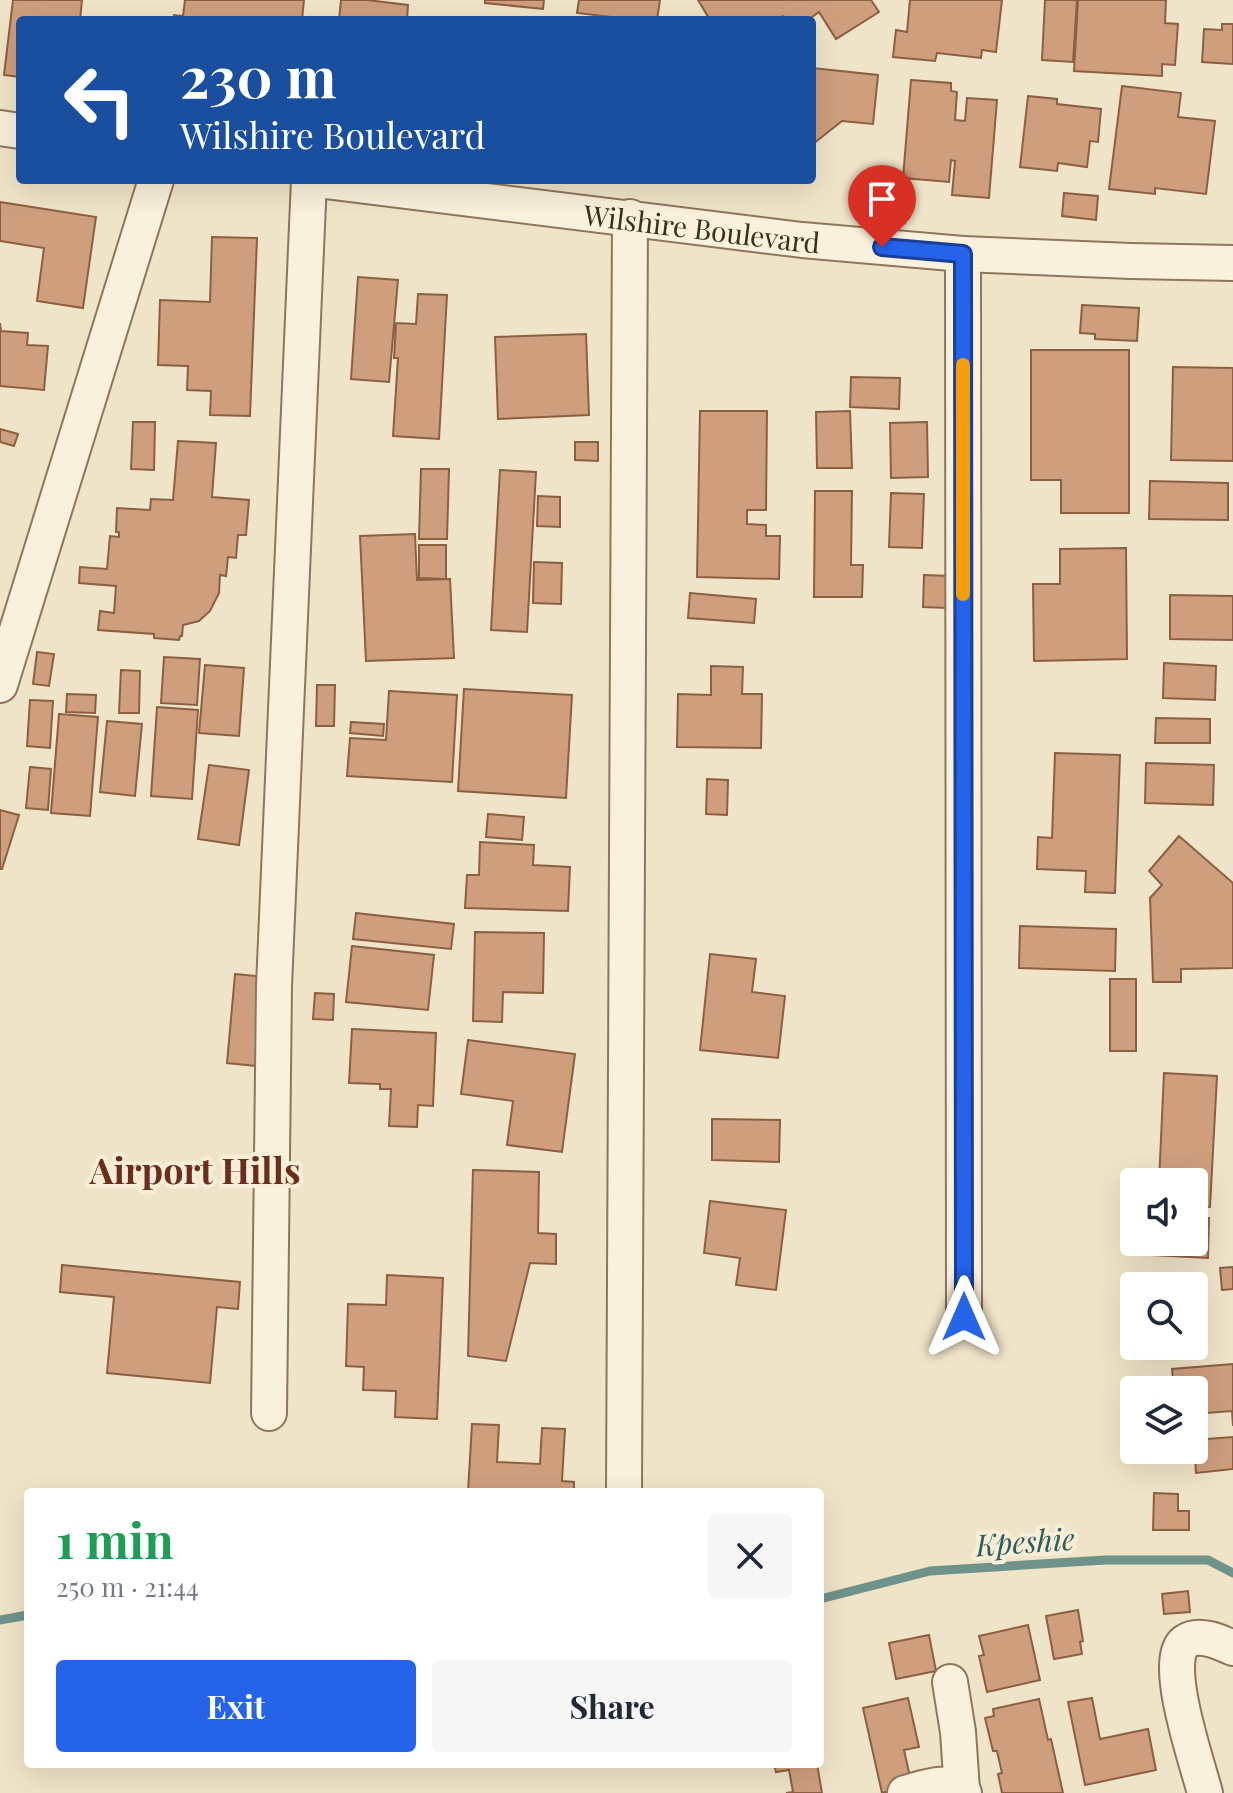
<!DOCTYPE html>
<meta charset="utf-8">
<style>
body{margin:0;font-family:"Playfair Display",serif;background:#f6f6f7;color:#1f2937;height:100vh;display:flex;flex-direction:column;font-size:30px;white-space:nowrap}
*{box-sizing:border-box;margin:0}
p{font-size:26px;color:#747a83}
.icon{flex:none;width:44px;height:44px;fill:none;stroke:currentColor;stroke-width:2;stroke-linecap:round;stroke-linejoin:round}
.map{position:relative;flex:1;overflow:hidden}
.side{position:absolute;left:24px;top:1488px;width:800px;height:280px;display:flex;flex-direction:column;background:#fff;border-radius:8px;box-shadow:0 8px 32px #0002}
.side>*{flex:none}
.guide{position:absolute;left:16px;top:16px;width:800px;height:168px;border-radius:8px;box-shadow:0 8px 32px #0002;background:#1a4fa0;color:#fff;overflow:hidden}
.tools{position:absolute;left:1120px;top:1168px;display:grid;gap:16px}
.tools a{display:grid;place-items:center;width:88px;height:88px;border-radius:8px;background:#fff;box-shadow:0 8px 32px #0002;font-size:40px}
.pin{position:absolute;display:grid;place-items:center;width:68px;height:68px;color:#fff;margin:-82px -34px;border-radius:50% 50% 50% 0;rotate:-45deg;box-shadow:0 0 8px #0007}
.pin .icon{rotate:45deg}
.me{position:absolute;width:88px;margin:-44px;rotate:0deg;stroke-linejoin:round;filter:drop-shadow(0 0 6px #0008)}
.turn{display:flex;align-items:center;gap:28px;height:168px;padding:0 32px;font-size:36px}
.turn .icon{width:104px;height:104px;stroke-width:2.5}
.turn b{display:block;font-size:56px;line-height:68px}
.round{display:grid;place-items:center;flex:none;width:84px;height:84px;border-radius:8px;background:#f6f6f7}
.head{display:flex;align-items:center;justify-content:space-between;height:136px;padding:0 32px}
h1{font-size:48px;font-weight:700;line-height:60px;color:#1e9e55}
.cta{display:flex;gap:16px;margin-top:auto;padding:16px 32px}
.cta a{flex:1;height:92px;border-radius:8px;background:#2563eb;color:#fff;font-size:32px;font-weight:700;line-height:92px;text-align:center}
.cta a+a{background:#f6f6f7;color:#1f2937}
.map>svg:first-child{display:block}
</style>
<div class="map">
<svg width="1233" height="1793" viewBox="0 0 1233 1793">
<rect width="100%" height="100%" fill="#f0e4c8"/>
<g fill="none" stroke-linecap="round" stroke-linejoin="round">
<path stroke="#6f938a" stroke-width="9" d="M820,1599L930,1571L1105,1560H1208L1233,1573
M0,1620L28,1615"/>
</g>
<path fill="#cf9f7d" stroke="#8d5f41" stroke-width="2" d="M13,0H82L80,20H20V77L4,75Z
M185,0H304L302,20H173L174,15L183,16Z
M341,0H367L408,5L407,20H339Z
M485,0H544L543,9L485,3Z
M579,0H660L657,20H637L577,13Z
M698,0H871L879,12L836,39L819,12L808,20H786L783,16L776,20H710Z
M910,0H1002L996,52L982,50L981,58L937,53L935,61L893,57L896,30L907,32Z
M1045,0H1077L1073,62L1042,60Z
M1078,0H1166L1165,23L1178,24L1175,65L1162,64V76L1074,71Z
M1222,24H1233V64L1202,62L1204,29L1222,30Z
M812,68L878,75L873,124L842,121L813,144L812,149Z
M911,80L951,83V91L957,92L955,120L965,121L967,98L997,100L989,198L952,195L955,161L951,160L949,182L903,178Z
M1122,86L1181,93L1178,117L1215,121L1206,194L1155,188V194L1109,189Z
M1028,96L1057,99V104L1101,109L1098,142L1090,141L1087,167L1058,163L1057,171L1020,167Z
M1064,193L1098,196L1096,220L1062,216Z
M0,202L96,217L83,308L37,301L44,248L0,241Z
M212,237L257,238L250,416L210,415L211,391L187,390L188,366L158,365L160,300L210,302Z
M358,277L398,280L389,382L351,379Z
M418,294L447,295L439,439L393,436L398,358H394L396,323L416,324Z
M1082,305L1139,308L1137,341L1095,339V334L1080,333Z
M0,323L1,331L28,333L27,345L48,346L44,390L0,386Z
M586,334L589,415L498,419L495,337Z
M1031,350H1129V513H1061V480H1031Z
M1173,367L1233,368V461L1171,460Z
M851,377L900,378L899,409L850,407Z
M700,411H767L766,510H747V524L766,525V536H780L779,579L697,577Z
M850,411L852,468H817L816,412Z
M133,422H155L154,470L131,469Z
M927,422L928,477L891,478L890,423Z
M0,429L18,434L14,446L0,442Z
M178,441L216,443L212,497L249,500L246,535H238L236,558L228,557L226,576L220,575L219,593L210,611L199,621L183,625L182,636H180L179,640L154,638V634L98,630L100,611L114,613L116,586L79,583L80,567L107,569L110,536L119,537V532H116L117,508L150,510L151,499L173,500Z
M575,442H598V461L575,460Z
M421,469H449L447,539H419Z
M500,470L536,472L527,632L491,630Z
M1150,481L1228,483V520L1149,519Z
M815,491H852L851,565H863L862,597H814Z
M891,493L924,494L922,548L889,547Z
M538,496L560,497V527L537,526Z
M415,534L417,580L450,579L454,658L366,661L360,536Z
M419,545H446V579L419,578Z
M1126,548L1127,659L1034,661L1033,584H1060V549Z
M534,562L562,563L561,604L533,603Z
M924,575L950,576L948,608L923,607Z
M690,593L756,599L754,623L688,618Z
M1170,595L1233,596V640L1170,639Z
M37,652L54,654L49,686L33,684Z
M164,657L200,659L197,705L161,703Z
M1164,663L1216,666L1215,700L1163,698Z
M205,665L244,668L239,736L199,733Z
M711,666L743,667L742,694H762L761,748L677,747L678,694L711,695Z
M121,670L140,671L139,713H119Z
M317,685H335L334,726H316Z
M464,689L572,695L566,798L458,791Z
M389,691L457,695L452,782L347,776L350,738L386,740Z
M67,694L96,695L95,713L66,712Z
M30,700L53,701L50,748L27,746Z
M157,707L198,710L192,799L151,796Z
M59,714L98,717L90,816L51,813Z
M1156,718L1210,719V743H1155Z
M107,721L142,724L135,796L100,792Z
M351,722L384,724L383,736L350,733Z
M1055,753L1120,755L1115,893L1085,892L1086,871L1037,869L1038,837L1052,838Z
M1146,763L1214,765L1213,805L1145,803Z
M209,765L249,770L239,845L198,839Z
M30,767L51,769L48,810L26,808Z
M707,779L728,780L727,815L706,814Z
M0,810L19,815L2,869H0Z
M488,814L524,817L522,840L486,837Z
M1179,836L1233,883V968L1181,969V982H1153L1150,898L1162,885L1149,871Z
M480,842L534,845L533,865L570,867L568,911L465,908L467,875H479Z
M356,913L454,924L451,949L353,939Z
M1020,926L1116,929L1115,971L1019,968Z
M475,932L544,933L543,993L503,992L502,1022L473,1021Z
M352,946L434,955L428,1010L346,1002Z
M710,954L756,959L752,992L785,996L778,1058L700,1050Z
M235,974L265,977L257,1066L227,1063Z
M1110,979H1136V1051H1110Z
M315,993L334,994L333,1020L313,1019Z
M352,1029L436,1033L433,1106L418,1105L417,1127L389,1126L391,1089H380V1084L349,1083Z
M468,1040L575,1054L562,1152L507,1145L513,1101L461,1094Z
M1164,1073L1217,1076L1210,1207L1194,1206V1182H1159Z
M712,1119L780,1120L779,1162L712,1160Z
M473,1170L539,1172L538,1233L556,1234V1264L530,1263L506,1361L468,1356Z
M710,1201L786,1210L776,1290L736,1285L740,1258L704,1253Z
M1194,1217L1209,1218L1208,1258L1152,1255L1153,1242H1194Z
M62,1265L240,1282L238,1309L217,1307L210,1383L107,1373L114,1297L60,1292Z
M1233,1267V1289L1222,1290L1220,1268Z
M387,1275L443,1278L437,1419L395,1417L396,1391L363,1390L364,1367L346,1366L348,1304L386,1305Z
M1233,1364V1426L1232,1411L1194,1414V1390H1174L1172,1369Z
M472,1424L499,1425L497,1462L540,1464L542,1428L565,1429L562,1481L574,1482V1492H468Z
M1233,1437V1469L1196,1473L1194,1440Z
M1154,1493L1178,1494V1511H1189V1530H1153Z
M1188,1591L1190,1612L1164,1614L1162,1594Z
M1078,1610L1083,1641L1080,1642L1082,1654L1054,1659L1046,1616Z
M1028,1625L1040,1680L987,1692L979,1656L984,1655L979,1636Z
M929,1635L936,1671L896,1679L889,1643Z
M908,1698L919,1747L904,1750L912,1786L882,1793L863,1708Z
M1092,1698L1100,1739L1148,1729L1156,1770L1085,1785L1068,1702Z
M1039,1699L1048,1740L1051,1739L1063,1793H1002L998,1774L1002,1773L997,1751H993L985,1718L994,1716L993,1709Z
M774,1764H817L822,1793H786L793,1792L789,1770L776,1772Z"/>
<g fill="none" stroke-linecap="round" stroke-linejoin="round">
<defs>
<g id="minor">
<path d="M0,128L20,131"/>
<path id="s1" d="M317,180L802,240L963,254L1131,261L1233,263"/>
<path d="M963,254L964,1317"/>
<path d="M0,685L156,180"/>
<path d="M269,1413L274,986L309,180"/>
<path d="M624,1492L630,217"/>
<path d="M950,1682L958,1732L962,1790"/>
<path d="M905,1793C924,1788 949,1777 964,1793"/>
<path d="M1205,1793C1198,1765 1161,1661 1185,1642C1199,1632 1220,1642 1233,1648"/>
</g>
</defs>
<use href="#minor" stroke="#8d765c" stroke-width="38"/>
<use href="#minor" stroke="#faf1dc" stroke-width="34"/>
</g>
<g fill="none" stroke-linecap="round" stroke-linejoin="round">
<defs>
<path id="route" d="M882,247L963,254L964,1317"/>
</defs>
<use href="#route" stroke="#184099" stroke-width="20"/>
<use href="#route" stroke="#2563eb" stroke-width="14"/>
<path stroke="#f59e0b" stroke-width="14" d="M963,365V594"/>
</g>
<g text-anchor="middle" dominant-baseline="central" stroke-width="8" stroke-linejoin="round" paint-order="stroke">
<g font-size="28" fill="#3d2e20" stroke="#f7eed8">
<text stroke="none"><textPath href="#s1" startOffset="388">Wilshire Boulevard</textPath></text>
</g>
<g font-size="30" font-style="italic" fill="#2f5d5a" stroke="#f7eed8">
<text transform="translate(1025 1541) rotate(-4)">Kpeshie</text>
</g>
<g font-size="36" font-weight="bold" fill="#6b2e1e" stroke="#f7eed8">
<text x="195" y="1169">Airport Hills</text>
</g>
</g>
</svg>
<div class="tools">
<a><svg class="icon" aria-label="sound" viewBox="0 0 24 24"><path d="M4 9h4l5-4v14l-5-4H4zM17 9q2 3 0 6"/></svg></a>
<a><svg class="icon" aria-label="search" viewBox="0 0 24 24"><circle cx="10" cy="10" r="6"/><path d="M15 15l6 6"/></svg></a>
<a><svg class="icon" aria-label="layers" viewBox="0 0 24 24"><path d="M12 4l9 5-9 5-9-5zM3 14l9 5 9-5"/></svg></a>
</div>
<div class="pin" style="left:882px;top:247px;background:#d93025"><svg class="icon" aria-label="arrive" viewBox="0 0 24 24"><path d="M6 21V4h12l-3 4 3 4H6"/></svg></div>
<svg class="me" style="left:964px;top:1317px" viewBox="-20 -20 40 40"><path d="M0-17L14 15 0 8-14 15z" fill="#2563eb" stroke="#fff" stroke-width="4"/></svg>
<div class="guide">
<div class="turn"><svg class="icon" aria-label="left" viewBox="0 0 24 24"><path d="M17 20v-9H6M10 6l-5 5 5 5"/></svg><div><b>230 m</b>Wilshire Boulevard</div></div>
</div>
<section class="side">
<div class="head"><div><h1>1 min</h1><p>250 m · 21:44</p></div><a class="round"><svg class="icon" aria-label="close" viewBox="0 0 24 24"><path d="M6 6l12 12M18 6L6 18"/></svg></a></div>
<div class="cta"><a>Exit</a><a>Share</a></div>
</section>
</div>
